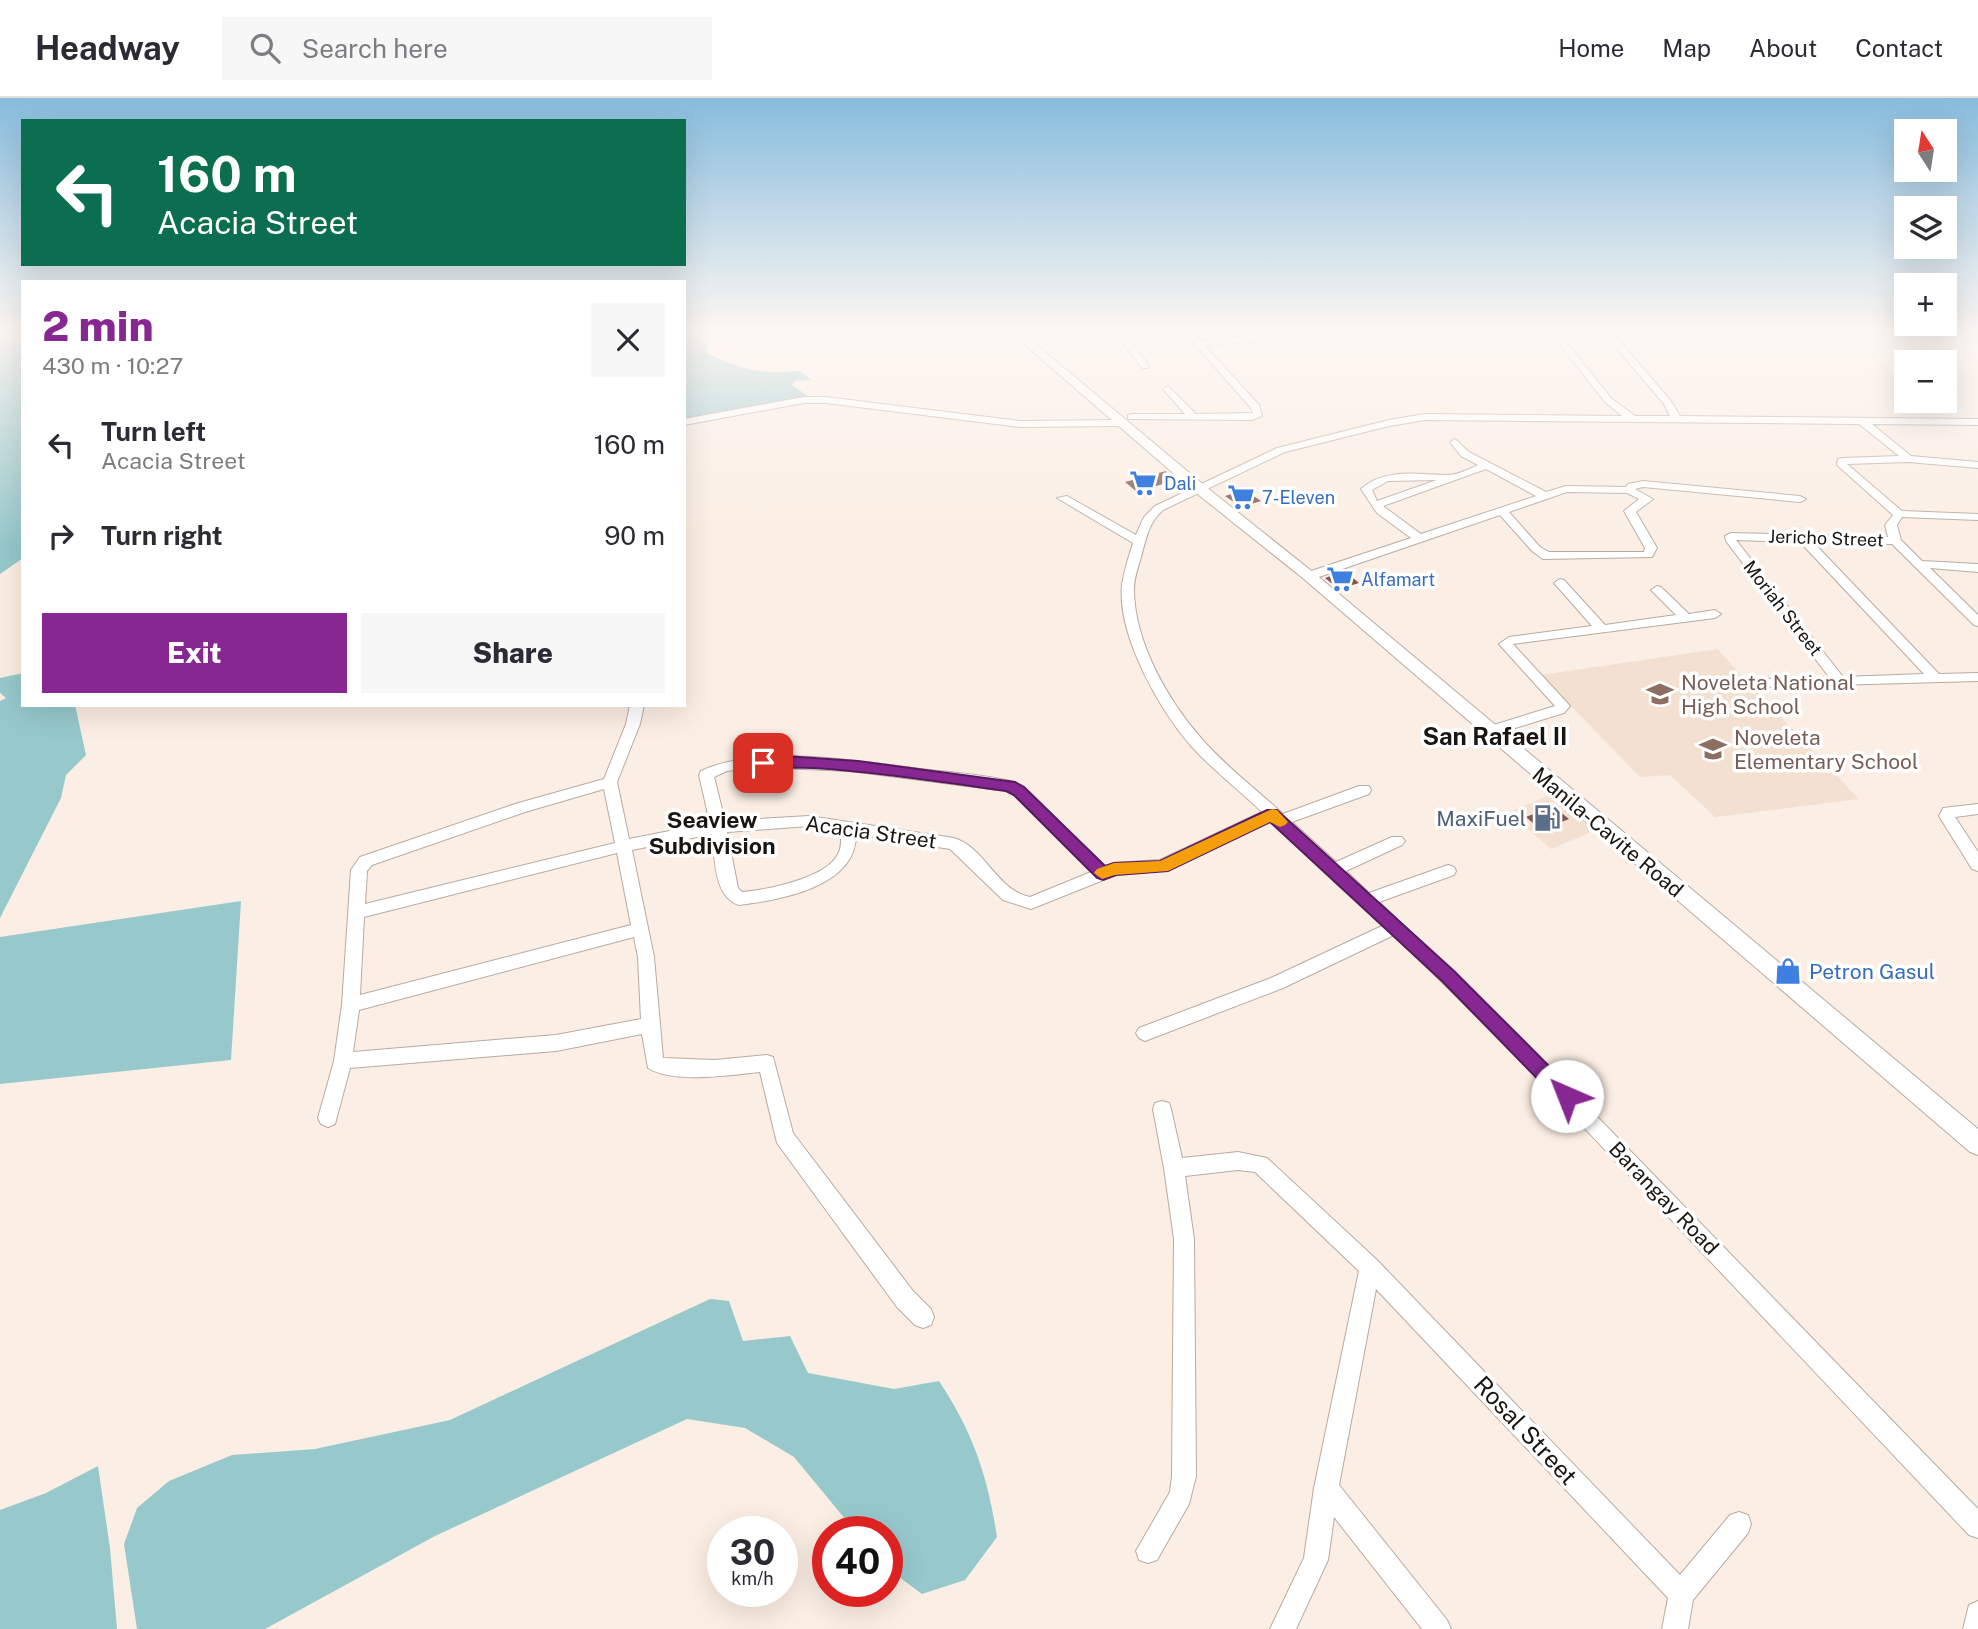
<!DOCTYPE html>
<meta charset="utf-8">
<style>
body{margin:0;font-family:"Public Sans",sans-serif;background:#f7f7f7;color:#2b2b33;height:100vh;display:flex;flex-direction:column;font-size:26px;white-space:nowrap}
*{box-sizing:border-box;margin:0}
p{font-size:23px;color:#7c7c81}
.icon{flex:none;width:38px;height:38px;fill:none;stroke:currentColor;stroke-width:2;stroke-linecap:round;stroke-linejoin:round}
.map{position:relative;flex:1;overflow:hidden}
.details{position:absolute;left:21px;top:182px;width:665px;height:427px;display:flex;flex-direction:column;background:#fff;border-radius:0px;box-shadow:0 7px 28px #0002}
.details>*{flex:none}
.guide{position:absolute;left:21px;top:21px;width:665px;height:147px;border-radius:0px;box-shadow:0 7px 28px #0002;background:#0b6e4f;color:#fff;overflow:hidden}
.needle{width:46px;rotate:348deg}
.controls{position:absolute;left:1894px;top:21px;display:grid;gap:14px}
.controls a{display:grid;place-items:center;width:63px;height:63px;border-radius:0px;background:#fff;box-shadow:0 7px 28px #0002;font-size:35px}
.speed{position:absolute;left:707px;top:1418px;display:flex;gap:14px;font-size:35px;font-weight:700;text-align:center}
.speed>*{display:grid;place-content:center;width:91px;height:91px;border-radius:50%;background:#fff;box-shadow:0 7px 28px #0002;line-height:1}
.speed small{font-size:18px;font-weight:400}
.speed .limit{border:10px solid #d22;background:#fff;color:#111}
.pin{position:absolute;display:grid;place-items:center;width:60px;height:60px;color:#fff;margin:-30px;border-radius:14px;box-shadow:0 4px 10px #0006}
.me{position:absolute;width:77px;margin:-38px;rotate:316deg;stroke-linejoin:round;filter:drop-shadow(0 0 5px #0008)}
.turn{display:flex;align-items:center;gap:24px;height:147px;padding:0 21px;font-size:32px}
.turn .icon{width:91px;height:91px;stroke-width:2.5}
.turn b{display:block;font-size:49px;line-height:60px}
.round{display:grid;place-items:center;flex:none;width:74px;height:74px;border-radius:0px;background:#f7f7f7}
.summary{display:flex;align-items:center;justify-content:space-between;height:119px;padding:0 21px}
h1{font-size:42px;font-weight:800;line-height:52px;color:#872892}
.action{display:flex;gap:14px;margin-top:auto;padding:14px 21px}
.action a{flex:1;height:80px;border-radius:0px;background:#872892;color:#fff;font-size:28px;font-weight:800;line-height:80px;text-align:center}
.action a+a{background:#f7f7f7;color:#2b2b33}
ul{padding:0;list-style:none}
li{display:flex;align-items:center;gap:21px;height:91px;padding:0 21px}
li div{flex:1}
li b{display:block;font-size:26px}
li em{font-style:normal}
header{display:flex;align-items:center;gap:42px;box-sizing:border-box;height:98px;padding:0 35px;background:#fff;border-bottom:2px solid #e1e1e2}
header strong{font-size:33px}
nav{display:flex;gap:38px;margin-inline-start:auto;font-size:24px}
.search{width:490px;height:63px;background:#f7f7f7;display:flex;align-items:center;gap:18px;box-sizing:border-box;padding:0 24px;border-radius:0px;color:#7c7c81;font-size:26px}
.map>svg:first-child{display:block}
</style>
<header>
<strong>Headway</strong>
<div class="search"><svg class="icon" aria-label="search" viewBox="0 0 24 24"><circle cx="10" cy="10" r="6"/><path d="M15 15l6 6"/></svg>Search here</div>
<nav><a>Home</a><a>Map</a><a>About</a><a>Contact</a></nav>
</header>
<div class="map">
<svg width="1978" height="1531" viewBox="0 0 1978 1531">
<rect width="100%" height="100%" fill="#fbeee4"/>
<path fill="#f3e0d1" d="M1718,551L1738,574L1859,701L1715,719L1670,677L1640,679L1541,577Z
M1553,696L1596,732L1551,751L1509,714Z"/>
<path fill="#97c9cc" d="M0,233H23V460L0,476Z
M684,233H689L707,248V255C743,272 760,277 800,273L811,282L795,283L792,287L808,298L684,321Z
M23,575V607H75L86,657L66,677L61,700L0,820V603L6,600L0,595V580Z
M241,803L231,962L0,986V839Z
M710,1201L729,1203L743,1243L790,1238L808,1275L894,1291L939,1283C973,1334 988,1379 997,1439L965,1482L922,1496L887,1470V1433H855L794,1359L745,1330L687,1321L435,1438L265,1531H137L124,1446L137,1410L169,1383L232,1357L315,1351L450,1322Z
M98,1368L110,1450L117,1531H0V1412L46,1395Z"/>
<path fill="#7e5753" d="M1166,373L1169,384L1137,394L1125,384Z
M1245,392L1261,403L1241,409L1225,398Z
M1345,473L1359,485L1339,491L1325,480Z
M1553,708L1569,721L1541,732L1526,719Z"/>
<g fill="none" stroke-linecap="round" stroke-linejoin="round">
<defs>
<path id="minor" d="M1110,233L1123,234L1148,266V270H1142L1117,238Z
M1183,233H1192L1201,243L1294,233H1320L1316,236L1205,248L1259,307L1262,318L1251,322L1128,321V317L1132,316H1185L1163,291L1168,288L1196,316L1253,315L1251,310Z
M1549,233H1557L1611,300L1635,318H1670L1664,306L1602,233H1611L1671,303L1680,318L1978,321V327L1872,326L1911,358L1978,364V370L1908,364L1847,366L1902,413L1978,416V422L1902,419L1897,427L1901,442L1922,463L1978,466V474L1930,470L1978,517V528L1974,527L1892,446L1813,444L1939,576L1978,575V583L1761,589L1754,585L1761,581L1829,579L1726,443L1725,438L1731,435L1888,439L1885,427L1893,417L1837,367L1838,361L1842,360L1899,358L1859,326L1425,322L1389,328L1285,354L1163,412C1148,425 1146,442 1141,459C1138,470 1134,480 1134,491C1134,543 1167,601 1201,640C1225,668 1256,691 1283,716L1359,688H1369L1371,692L1369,696L1292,724L1336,764L1392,739H1402L1405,743L1402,747L1346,773L1369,795L1448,767L1454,769L1456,773L1454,777L1379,804L1516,935L1978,1411V1440L1969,1437L1504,945L1394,837L1283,890L1145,943L1139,940L1136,935L1139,930L1271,880L1384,827L1271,723L1168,772L1116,777L1031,811L1003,802L950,751L856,736C857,789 780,802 739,807C713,799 715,758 712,736L632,752L654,859L663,960L715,962L767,957L773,959L793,1035L913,1193L931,1211L934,1219L931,1227L923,1230L915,1227L897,1209L777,1045L760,974C729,977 674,986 648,970L642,936L556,953L350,970L335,1026L328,1029L321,1026L318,1020L334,963L342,907L351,772L360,759L515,706L604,681L626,626L630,607H644L640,626L617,684L629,741L710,725L699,677L701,673C760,645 864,664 929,672C957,675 987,677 1014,684L1024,689L1105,768L1114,765L1160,762L1262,714C1239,692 1213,672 1191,648C1159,611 1117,537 1122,487C1124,473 1129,458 1133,445L1057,400L1067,398L1136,437L1144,419L1155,408L1277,350L1389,322L1425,316L1622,318L1605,304ZM1736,442L1800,444L1924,576L1843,579ZM758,669L850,673L1006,693L1014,697L1091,774L1030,799C996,792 986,750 954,740L809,718L725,723L714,679L727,673ZM604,691L615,745L365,806L367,773L372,767L525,714ZM809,728L841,734C841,741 842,749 838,756C827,780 767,792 742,794L738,790L727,734ZM617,755L631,827L360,897L364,819ZM634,839L638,859L641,921L556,937L353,954L359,912Z
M1973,233H1978V236L1974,235Z
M804,299H826L1020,323L1122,322L1127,325L1122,328L1020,329L826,305H804L684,327V321Z
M1455,341L1469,354L1546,394L1566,388L1626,389L1628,386L1643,383L1800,398L1806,401L1800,404L1643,389L1635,391L1653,401L1636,414L1657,450L1652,459L1543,461L1532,453L1500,417L1313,481H1305V475L1411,440L1377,415L1361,391C1384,370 1417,376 1446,377C1456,378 1469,371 1478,367L1461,358L1450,344ZM1486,371L1536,398L1421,436L1383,408ZM1437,382L1377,403L1372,392L1388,383ZM1567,394L1627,395L1639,401L1624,413L1645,450L1644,454H1549L1540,449L1509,414Z
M1560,481L1564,482L1605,527L1676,517L1651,492L1657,488L1661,489L1689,516L1715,512L1721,516L1715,520L1513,546L1570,608L1564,615L1489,638L1484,636L1482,633L1484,630L1555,608L1499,546L1509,539L1592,528L1554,485Z
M1978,706V716L1955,719L1978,754V773L1972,771L1939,718L1943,710Z
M1162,1003L1169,1005L1171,1011L1182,1060L1238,1054L1267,1060L1377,1162L1680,1477L1730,1417L1739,1414L1748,1417L1751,1426L1748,1435L1693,1502L1688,1531H1662L1668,1500L1376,1191L1339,1387L1447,1522L1451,1531H1422L1334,1419L1328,1462L1296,1531H1270L1304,1460L1314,1390L1359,1173L1255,1074L1238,1072L1185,1078L1194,1141L1196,1378L1189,1406L1157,1462L1148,1465L1139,1462L1136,1453L1170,1394L1172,1378L1174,1141L1164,1070L1153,1011L1155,1005Z
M1978,1503V1531H1963L1969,1507Z"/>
<path id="major" d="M1009,233H1020L1205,388L1314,475L1978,1031V1057L1970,1054L1304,481L1195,394Z"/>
</defs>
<use href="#minor" stroke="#b7aba2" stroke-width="2"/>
<use href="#major" stroke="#b7aba2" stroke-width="2"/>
<use href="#minor" fill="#fff" fill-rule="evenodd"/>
<use href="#major" fill="#fff" fill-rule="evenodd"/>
</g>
<linearGradient id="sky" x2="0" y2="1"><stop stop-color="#87bcdd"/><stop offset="0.52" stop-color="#fdf7f3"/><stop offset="1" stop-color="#fdf7f3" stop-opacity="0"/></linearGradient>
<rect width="1978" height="447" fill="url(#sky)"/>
<path fill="#872892" stroke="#581a5f" stroke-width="2" d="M785,658L858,663L1015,684L1024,689L1105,768L1114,765L1160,763L1267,712H1277L1454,873L1573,992L1576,998L1573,1004L1567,1007L1560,1004L1442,883L1270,724L1168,773L1116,777L1103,782L1097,780L1014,697L1006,693C942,684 878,674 813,670C801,669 762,672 756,665L763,660Z"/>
<path fill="#f59e0b" d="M1272,711L1277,712L1288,724L1285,727L1280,729L1270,724L1168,773L1115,777L1102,781L1094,775L1097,771L1114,765L1160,763Z"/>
<defs>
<symbol id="supermarket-bare" viewBox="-9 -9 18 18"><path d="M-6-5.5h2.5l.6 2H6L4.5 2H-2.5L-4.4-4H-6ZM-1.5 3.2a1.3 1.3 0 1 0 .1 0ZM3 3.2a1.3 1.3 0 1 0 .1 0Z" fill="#3f7fe0" stroke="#fff" stroke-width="2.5" paint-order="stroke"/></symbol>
<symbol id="school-bare" viewBox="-9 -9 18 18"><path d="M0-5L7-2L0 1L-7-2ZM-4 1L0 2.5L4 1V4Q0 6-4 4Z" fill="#8d6e63" stroke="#fff" stroke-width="2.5" paint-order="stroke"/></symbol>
<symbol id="fuel-bare" viewBox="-9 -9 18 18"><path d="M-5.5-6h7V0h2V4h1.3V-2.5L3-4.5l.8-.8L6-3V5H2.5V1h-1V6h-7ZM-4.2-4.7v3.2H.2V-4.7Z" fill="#5c6f8a" stroke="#fff" stroke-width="2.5" paint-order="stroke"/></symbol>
<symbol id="shop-bare" viewBox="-9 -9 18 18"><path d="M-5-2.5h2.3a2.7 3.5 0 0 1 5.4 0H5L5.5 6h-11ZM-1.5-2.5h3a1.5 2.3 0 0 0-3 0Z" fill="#3f7fe0" stroke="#fff" stroke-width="2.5" paint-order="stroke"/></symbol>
</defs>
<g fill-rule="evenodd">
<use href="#supermarket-bare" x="1124" y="366" width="38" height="38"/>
<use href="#supermarket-bare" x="1222" y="380" width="38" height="38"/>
<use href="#supermarket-bare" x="1321" y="462" width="38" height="38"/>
<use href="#school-bare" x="1641" y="577" width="38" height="38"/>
<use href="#school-bare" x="1694" y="632" width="38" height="38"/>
<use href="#fuel-bare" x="1528" y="701" width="38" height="38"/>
<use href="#shop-bare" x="1769" y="854" width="38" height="38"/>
</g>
<g text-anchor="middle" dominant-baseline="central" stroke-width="7" stroke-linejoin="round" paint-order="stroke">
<g font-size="18" fill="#366cbe" stroke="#fff" text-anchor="start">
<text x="1164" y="385">Dali</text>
<text x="1262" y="399">7-Eleven</text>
<text x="1361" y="481">Alfamart</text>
</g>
<g font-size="18" fill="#191512" stroke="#fff">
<text transform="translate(1826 440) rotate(2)">Jericho Street</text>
<text transform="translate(1783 510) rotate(52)">Moriah Street</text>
</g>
<g font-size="21" fill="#785e54" stroke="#fff" text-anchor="start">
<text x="1681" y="584">Noveleta National<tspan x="1681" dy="24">High School</tspan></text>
<text x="1734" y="639">Noveleta<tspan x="1734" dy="24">Elementary School</tspan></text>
</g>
<g font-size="21" fill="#4e5e75" stroke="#fff" text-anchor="end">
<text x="1526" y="720">MaxiFuel</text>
</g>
<g font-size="21" fill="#191512" stroke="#fff">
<text transform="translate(871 734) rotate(8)">Acacia Street</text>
<text transform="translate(1608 734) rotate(40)">Manila-Cavite Road</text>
<text transform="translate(1664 1100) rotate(46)">Barangay Road</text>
</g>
<g font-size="21" fill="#366cbe" stroke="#fff" text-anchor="start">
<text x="1809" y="873">Petron Gasul</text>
</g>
<g font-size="23" font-weight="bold" fill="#191512" stroke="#fff">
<text x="712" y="721">Seaview<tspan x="712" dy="26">Subdivision</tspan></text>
</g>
<g font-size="24" font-weight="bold" fill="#191512" stroke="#fff">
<text x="1495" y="638">San Rafael II</text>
</g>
<g font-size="24" fill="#191512" stroke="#fff">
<text transform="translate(1526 1332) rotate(47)">Rosal Street</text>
</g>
</g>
</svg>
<div class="controls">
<a><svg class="needle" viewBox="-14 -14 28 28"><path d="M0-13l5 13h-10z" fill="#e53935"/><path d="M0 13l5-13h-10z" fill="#7c7c81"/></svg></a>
<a><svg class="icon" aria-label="layers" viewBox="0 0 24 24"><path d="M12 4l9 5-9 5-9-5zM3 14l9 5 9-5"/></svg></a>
<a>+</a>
<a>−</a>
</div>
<div class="speed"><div>30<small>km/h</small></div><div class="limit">40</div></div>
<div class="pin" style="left:763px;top:665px;background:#d93025"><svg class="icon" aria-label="arrive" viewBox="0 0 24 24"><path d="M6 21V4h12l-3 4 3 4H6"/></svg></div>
<svg class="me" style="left:1567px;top:998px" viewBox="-20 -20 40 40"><circle r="19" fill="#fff"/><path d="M0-13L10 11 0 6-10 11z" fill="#872892"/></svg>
<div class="guide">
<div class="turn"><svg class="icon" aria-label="left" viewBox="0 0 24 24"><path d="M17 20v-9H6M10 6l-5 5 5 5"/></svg><div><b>160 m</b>Acacia Street</div></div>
</div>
<section class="details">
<div class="summary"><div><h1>2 min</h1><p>430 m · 10:27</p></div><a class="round"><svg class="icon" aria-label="close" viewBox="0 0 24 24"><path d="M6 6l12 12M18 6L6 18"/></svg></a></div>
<ul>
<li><svg class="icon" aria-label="left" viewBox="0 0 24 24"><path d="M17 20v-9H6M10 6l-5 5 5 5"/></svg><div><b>Turn left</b><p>Acacia Street</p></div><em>160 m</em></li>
<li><svg class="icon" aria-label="right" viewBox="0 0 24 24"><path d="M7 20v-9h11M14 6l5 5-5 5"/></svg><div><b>Turn right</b></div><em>90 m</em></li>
</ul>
<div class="action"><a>Exit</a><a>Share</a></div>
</section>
</div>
